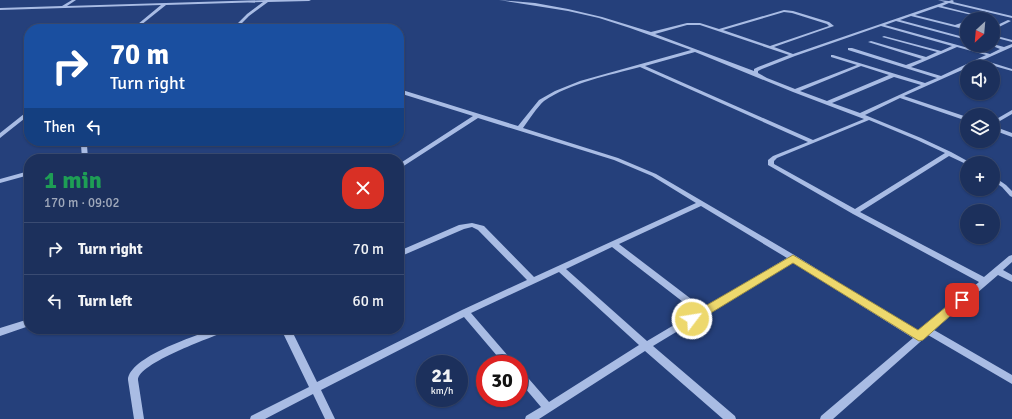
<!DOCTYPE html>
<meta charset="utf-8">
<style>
body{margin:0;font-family:Signika,sans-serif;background:#293c65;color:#f1f3f6;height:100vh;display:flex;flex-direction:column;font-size:15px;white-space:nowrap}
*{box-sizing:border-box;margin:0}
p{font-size:13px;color:#a0a9bb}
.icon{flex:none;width:22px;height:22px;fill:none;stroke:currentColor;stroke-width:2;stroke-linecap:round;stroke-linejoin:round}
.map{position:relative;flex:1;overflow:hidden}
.sheet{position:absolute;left:24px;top:154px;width:380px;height:180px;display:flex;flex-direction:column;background:#1c305c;border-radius:16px;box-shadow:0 1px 3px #0004,0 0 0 1px #3a4b72}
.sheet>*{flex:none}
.hud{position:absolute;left:24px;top:24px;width:380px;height:122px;border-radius:16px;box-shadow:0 1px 3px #0004,0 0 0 1px #3a4b72;background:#1a4fa0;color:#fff;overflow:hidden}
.needle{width:26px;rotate:206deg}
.tools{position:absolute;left:960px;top:12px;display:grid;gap:8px}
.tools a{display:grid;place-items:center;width:40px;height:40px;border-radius:50%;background:#1c305c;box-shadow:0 1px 3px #0004,0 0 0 1px #3a4b72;font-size:20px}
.speed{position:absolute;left:416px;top:355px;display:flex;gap:8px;font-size:20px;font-weight:700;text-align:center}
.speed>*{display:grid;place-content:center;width:52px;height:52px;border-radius:50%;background:#1c305c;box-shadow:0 1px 3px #0004,0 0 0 1px #3a4b72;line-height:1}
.speed small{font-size:10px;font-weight:400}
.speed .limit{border:6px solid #d22;background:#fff;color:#111}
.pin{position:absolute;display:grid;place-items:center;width:34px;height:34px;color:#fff;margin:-17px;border-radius:8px;box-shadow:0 2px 6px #0006}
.me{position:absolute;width:44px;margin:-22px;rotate:59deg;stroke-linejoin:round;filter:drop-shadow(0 0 3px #0008)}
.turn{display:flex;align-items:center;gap:14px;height:84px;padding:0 20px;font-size:18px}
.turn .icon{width:52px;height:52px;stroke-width:2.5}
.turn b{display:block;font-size:28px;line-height:34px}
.then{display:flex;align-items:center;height:38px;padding:0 20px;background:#0003;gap:8px;font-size:15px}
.round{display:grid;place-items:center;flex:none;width:42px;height:42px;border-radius:16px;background:#293c65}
.headline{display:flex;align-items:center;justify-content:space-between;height:68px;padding:0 20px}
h1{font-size:24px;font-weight:800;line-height:30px;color:#1e9e55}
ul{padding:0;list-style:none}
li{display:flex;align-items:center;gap:12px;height:52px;padding:0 20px;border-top:1px solid #3a4b72}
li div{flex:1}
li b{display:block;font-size:15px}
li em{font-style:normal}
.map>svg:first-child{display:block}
</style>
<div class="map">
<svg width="1012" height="419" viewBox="0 0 1012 419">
<rect width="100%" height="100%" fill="#25407b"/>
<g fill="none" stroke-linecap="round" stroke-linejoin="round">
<path fill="#a9bce4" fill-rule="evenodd" d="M72,0H76L67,6L267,0H311L309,1L268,2L249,16L236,29H232L247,14L263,2L166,5L136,29H132L161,5L0,10V8L62,6Z
M499,0L535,3L568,9L602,17L651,32L687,23H700L719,29L784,10L793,11L829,22L834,26L774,47L793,54L945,2L938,0L949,1L952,0L954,1L953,2L1012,16V18L949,3L942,6L981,16L977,19H972L976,16L938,7L915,15L955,25L967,21V23L960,26L967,28V30L911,16L900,20L967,38V40L896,21L885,25L990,54L1000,49L990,45H993V44L1004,47L1012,44V47L983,60L1012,69V71L980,62L904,96L967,117V121L900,98L865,115L921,138L951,152L971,163H967V165L966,164L949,156L860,212L984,277L1009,256L1012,255V262L1003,270L1012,275V282L998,275L934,330L1012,375V384L928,335L833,419H820L821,416L913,338L792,262L653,346L735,416L736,419H723L645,351L539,419H525L526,416L541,407L519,381V370L522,371L549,402L639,345L559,272L471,313L515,364H504L464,317L321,390L335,419H325L313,394L265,419H250L251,416L309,387L281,329H291L317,382L462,310L527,280L478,230L472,227L464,229L399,257V251L459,225L472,223L484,226L534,277L696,203L652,176L614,160L478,118L399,169V164L473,116L399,93V89L518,126L539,100L555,91L580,81L691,50L630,28L599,18L568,11ZM784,12L792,13L827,24L829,26L770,46L723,30ZM687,25H700L789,55L758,67L754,69V71L655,34ZM881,26L952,46L941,51L884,36L882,37L937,52L926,57L871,41L868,42L922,59L906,65L852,48H848V50L937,78L925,83L833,55H831V57L857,65L795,89L767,78L758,73V71L762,69L795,56ZM957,47L986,55L941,76L911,67ZM695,52L793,92L864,119L813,140L645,66ZM861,66L889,75L827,101L800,91ZM640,67L808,142L773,156L768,160V165L853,214L979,282L919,333L796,256L656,174L618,158L523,128C529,120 537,107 544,101C570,83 610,75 640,67ZM894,77L921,85L860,113L832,103ZM869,120L917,140L945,153L855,209L774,164V161L777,158ZM701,206L787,258L703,308L619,244ZM612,247L696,312L647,341L566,269Z
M1008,20L1011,21L993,30V27Z
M993,35L1012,40V42L993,37Z
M29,110V115L0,138V133Z
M1012,110V114L993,125V121Z
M993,126L1012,133V137L993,130Z
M84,143L87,145L88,159H82L81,145Z
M29,171V175L0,183V179Z
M993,176L1006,185L1012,191V197L1010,196L1002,187L993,181Z
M29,319V326L0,336V328Z
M214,329H228L226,331C211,338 138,363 138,380L144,419H134L128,380C129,357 195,336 214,329Z"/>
</g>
<path fill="#edd86d" stroke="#9a8c47" d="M793,255L918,330L958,297H966L968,300L923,340L919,341L793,263L696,322L692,323L688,322L686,319L688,316Z"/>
</svg>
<div class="tools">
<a><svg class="needle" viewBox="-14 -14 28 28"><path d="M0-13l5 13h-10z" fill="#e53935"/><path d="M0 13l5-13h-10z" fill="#a0a9bb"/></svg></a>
<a><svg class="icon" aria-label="sound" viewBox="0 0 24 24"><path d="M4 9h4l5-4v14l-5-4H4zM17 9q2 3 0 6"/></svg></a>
<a><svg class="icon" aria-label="layers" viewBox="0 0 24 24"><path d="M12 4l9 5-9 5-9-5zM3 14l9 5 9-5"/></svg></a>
<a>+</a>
<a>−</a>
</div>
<div class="speed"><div>21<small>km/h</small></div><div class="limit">30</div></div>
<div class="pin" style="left:962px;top:300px;background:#d93025"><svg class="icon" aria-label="arrive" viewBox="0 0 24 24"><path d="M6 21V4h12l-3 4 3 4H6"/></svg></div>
<svg class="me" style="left:692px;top:319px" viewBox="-20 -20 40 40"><circle r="17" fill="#edd86d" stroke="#fff" stroke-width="3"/><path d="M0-11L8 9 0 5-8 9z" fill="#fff"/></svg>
<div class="hud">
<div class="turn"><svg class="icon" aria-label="right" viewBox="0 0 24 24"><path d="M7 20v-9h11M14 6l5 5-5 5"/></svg><div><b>70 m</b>Turn right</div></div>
<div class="then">Then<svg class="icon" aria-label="left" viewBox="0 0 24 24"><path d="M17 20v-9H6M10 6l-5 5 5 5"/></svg></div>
</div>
<section class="sheet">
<div class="headline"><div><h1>1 min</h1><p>170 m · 09:02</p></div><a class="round" style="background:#d93025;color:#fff"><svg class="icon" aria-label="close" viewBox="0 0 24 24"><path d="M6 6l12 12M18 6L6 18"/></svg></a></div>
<ul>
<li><svg class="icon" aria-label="right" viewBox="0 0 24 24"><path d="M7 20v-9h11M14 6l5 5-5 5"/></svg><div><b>Turn right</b></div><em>70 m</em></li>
<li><svg class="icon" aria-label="left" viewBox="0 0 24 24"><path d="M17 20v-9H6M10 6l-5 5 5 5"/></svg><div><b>Turn left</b></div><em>60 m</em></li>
</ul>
</section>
</div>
